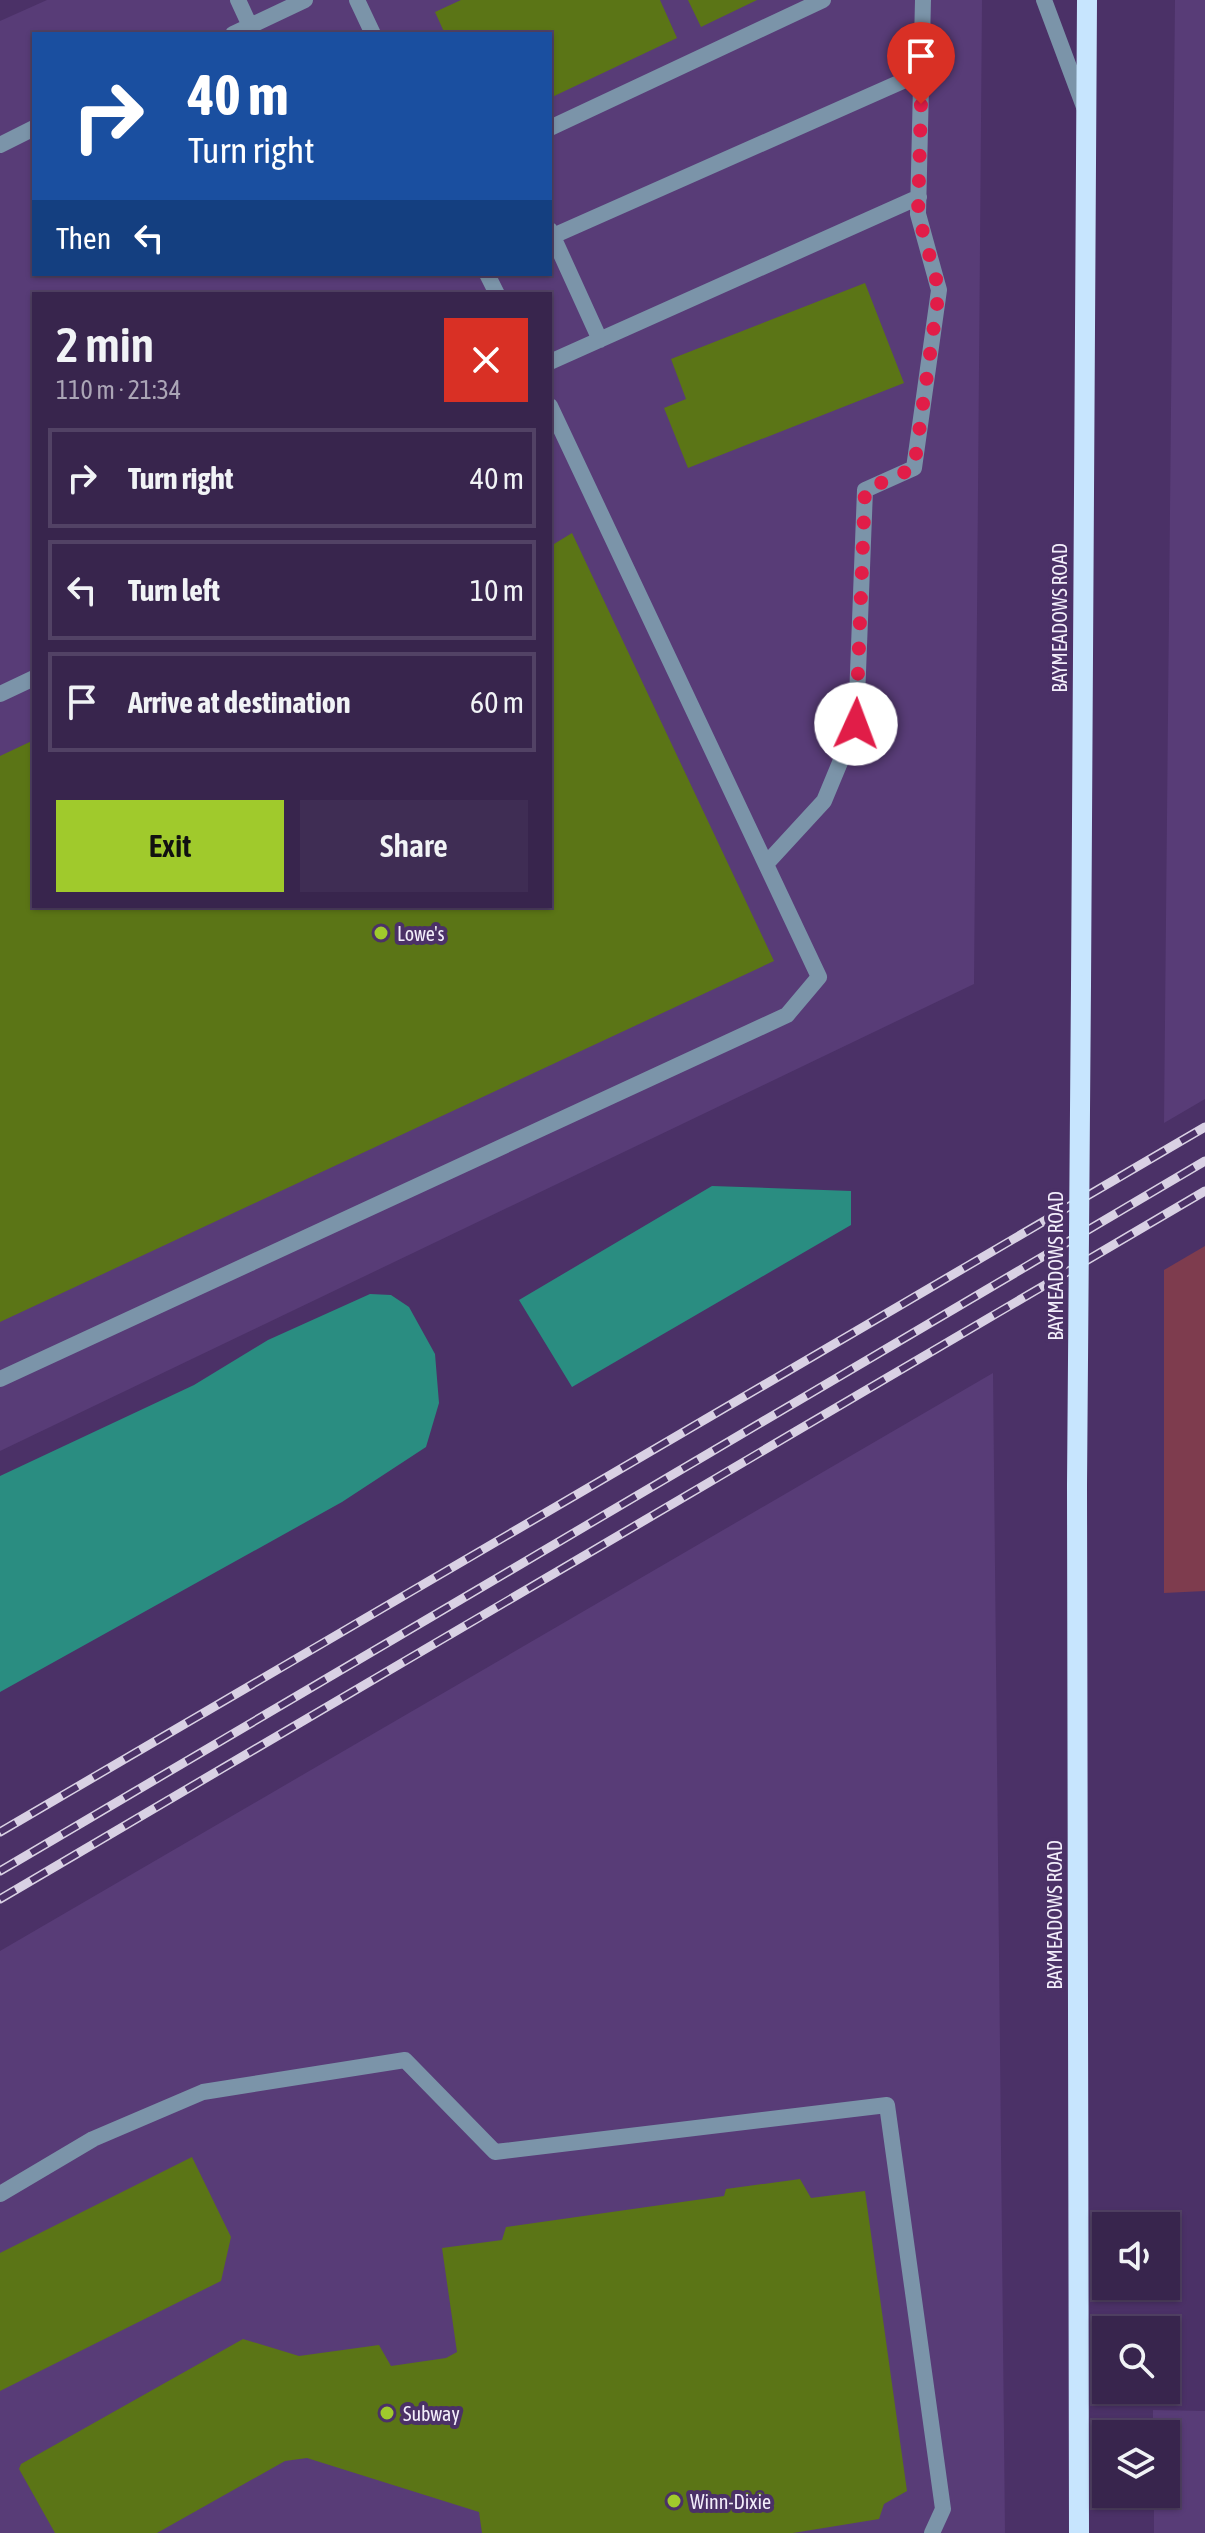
<!DOCTYPE html>
<meta charset="utf-8">
<style>
body{margin:0;font-family:"Asap Condensed",sans-serif;background:#3f2d54;color:#f1f3f6;height:100vh;display:flex;flex-direction:column;font-size:30px;white-space:nowrap}
*{box-sizing:border-box;margin:0}
p{font-size:26px;color:#aba5b6}
.icon{flex:none;width:44px;height:44px;fill:none;stroke:currentColor;stroke-width:2;stroke-linecap:round;stroke-linejoin:round}
.map{position:relative;flex:1;overflow:hidden}
.side{position:absolute;left:32px;top:292px;width:520px;height:616px;display:flex;flex-direction:column;background:#38254d;border-radius:0px;box-shadow:0 2px 6px #0004,0 0 0 2px #524265}
.side>*{flex:none}
.guide{position:absolute;left:32px;top:32px;width:520px;height:244px;border-radius:0px;box-shadow:0 2px 6px #0004,0 0 0 2px #524265;background:#1a4fa0;color:#fff;overflow:hidden}
.fabs{position:absolute;left:1092px;top:2212px;display:grid;gap:16px}
.fabs a{display:grid;place-items:center;width:88px;height:88px;border-radius:0px;background:#38254d;box-shadow:0 2px 6px #0004,0 0 0 2px #524265;font-size:40px}
.pin{position:absolute;display:grid;place-items:center;width:68px;height:68px;color:#fff;margin:-82px -34px;border-radius:50% 50% 50% 0;rotate:-45deg;box-shadow:0 0 8px #0007}
.pin .icon{rotate:45deg}
.me{position:absolute;width:88px;margin:-44px;rotate:2deg;stroke-linejoin:round;filter:drop-shadow(0 0 6px #0008)}
.turn{display:flex;align-items:center;gap:28px;height:168px;padding:0 24px;font-size:36px}
.turn .icon{width:104px;height:104px;stroke-width:2.5}
.turn b{display:block;font-size:56px;line-height:68px}
.then{display:flex;align-items:center;height:76px;padding:0 24px;background:#0003;gap:16px;font-size:30px}
.round{display:grid;place-items:center;flex:none;width:84px;height:84px;border-radius:0px;background:#3f2d54}
.overview{display:flex;align-items:center;justify-content:space-between;height:136px;padding:0 24px}
h1{font-size:48px;font-weight:600;line-height:60px}
.cta{display:flex;gap:16px;margin-top:auto;padding:16px 24px}
.cta a{flex:1;height:92px;border-radius:0px;background:#a0ca2c;color:#111;font-size:32px;font-weight:600;line-height:92px;text-align:center}
.cta a+a{background:#3f2d54;color:#f1f3f6}
ul{padding:0;list-style:none}
li{display:flex;align-items:center;gap:24px;height:100px;margin:0 16px 12px;padding:0 8px;border:4px solid #524265;border-radius:0px}
li div{flex:1}
li b{display:block;font-size:30px}
li em{font-style:normal}
.map>svg:first-child{display:block}
</style>
<div class="map">
<svg width="1205" height="2533" viewBox="0 0 1205 2533">
<rect width="100%" height="100%" fill="#4b3167"/>
<path fill="#583c77" fill-rule="evenodd" d="M47,0H982L974,984L0,1451V21ZM34,34H550V274H34ZM34,294H550V906H34Z
M1175,0H1205V1099L1164,1123Z
M993,1373L1005,2533H0V1951Z
M1153,2410L1205,2411V2533H1154V2494H1166V2434H1153Z"/>
<path fill="#7e3c4e" d="M1205,1246V1591L1164,1593V1270Z"/>
<path fill="#2a8d81" d="M712,1186L851,1191V1225L572,1387L519,1300Z
M370,1294L391,1295L409,1307L435,1354L439,1403L426,1447L342,1502L0,1692V1476L194,1385L268,1340Z"/>
<path fill="#5b7516" d="M461,0H660L677,38L550,98V34H445L435,12Z
M688,0H757L701,27Z
M865,283L904,383L688,468L664,408L686,399L671,359Z
M572,533L774,961L0,1322V756L34,740V906H550V536L554,544Z
M192,2157L231,2237L221,2281L0,2391V2253Z
M800,2179L811,2198L865,2191L907,2491L884,2504L879,2519L793,2533H482L479,2512L307,2458L285,2461L157,2533H55L19,2469L21,2464L243,2339L299,2356L379,2345L391,2366L446,2358L457,2352L442,2248L502,2240L506,2227L724,2196L726,2189Z"/>
<g fill="none" stroke-linecap="round" stroke-linejoin="round">
<path stroke="#7b94a9" stroke-width="16" d="M238,0L250,26
M357,0L373,34
M1044,0L1084,107
M233,34L305,0
M550,128L823,0
M0,145L34,128
M550,230L600,340
M553,236L921,73
M487,274L497,294
M550,362L919,197
M0,694L34,678
M766,864L824,801L856,724L865,490L914,468L939,290L918,214L923,0
M0,1379L787,1015L819,977L550,406
M0,2194L93,2139L203,2092L405,2060L495,2152L887,2105L943,2509L932,2533"/>
<path stroke="#c7e5fe" stroke-width="20" d="M1081,985L1087,0
M1077,1486L1079,2533"/>
<defs>
<path id="rail" d="M0,1832L1205,1127
M0,1871L1205,1161
M0,1899L1205,1191"/>
</defs>
<use href="#rail" stroke="#d9d1e4" stroke-width="9"/>
<use href="#rail" stroke="#4b3167" stroke-width="6" stroke-dasharray="18" stroke-linecap="butt"/>
<path stroke="#c7e5fe" stroke-width="20" d="M1077,1486L1081,985"/>
</g>
<g fill="none" stroke-linecap="round" stroke-linejoin="round">
<path stroke="#e11d48" stroke-width="14" stroke-dasharray="0 25.2" d="M856,724L865,490L914,468L939,290L918,214L921,104"/>
</g>
<g fill="#a0ca2c" stroke="#4b3167" stroke-width="3">
<circle cx="381" cy="933" r="8"/>
<circle cx="387" cy="2413" r="8"/>
<circle cx="674" cy="2501" r="8"/>
</g>
<g text-anchor="middle" dominant-baseline="central" stroke-width="8" stroke-linejoin="round" paint-order="stroke">
<g font-size="20" fill="#f3eefb" stroke="#4b3167">
<text transform="translate(1059 618) rotate(-90)">BAYMEADOWS ROAD</text>
<text transform="translate(1055 1266) rotate(-90)">BAYMEADOWS ROAD</text>
<text transform="translate(1054 1915) rotate(-90)">BAYMEADOWS ROAD</text>
</g>
<g font-size="20" fill="#f3eefb" stroke="#4b3167" text-anchor="start">
<text x="397" y="933">Lowe's</text>
<text x="403" y="2413">Subway</text>
<text x="690" y="2501">Winn-Dixie</text>
</g>
</g>
</svg>
<div class="fabs">
<a><svg class="icon" aria-label="sound" viewBox="0 0 24 24"><path d="M4 9h4l5-4v14l-5-4H4zM17 9q2 3 0 6"/></svg></a>
<a><svg class="icon" aria-label="search" viewBox="0 0 24 24"><circle cx="10" cy="10" r="6"/><path d="M15 15l6 6"/></svg></a>
<a><svg class="icon" aria-label="layers" viewBox="0 0 24 24"><path d="M12 4l9 5-9 5-9-5zM3 14l9 5 9-5"/></svg></a>
</div>
<div class="pin" style="left:921px;top:104px;background:#d93025"><svg class="icon" aria-label="arrive" viewBox="0 0 24 24"><path d="M6 21V4h12l-3 4 3 4H6"/></svg></div>
<svg class="me" style="left:856px;top:724px" viewBox="-20 -20 40 40"><circle r="19" fill="#fff"/><path d="M0-13L10 11 0 6-10 11z" fill="#e11d48"/></svg>
<div class="guide">
<div class="turn"><svg class="icon" aria-label="right" viewBox="0 0 24 24"><path d="M7 20v-9h11M14 6l5 5-5 5"/></svg><div><b>40 m</b>Turn right</div></div>
<div class="then">Then<svg class="icon" aria-label="left" viewBox="0 0 24 24"><path d="M17 20v-9H6M10 6l-5 5 5 5"/></svg></div>
</div>
<section class="side">
<div class="overview"><div><h1>2 min</h1><p>110 m · 21:34</p></div><a class="round" style="background:#d93025;color:#fff"><svg class="icon" aria-label="close" viewBox="0 0 24 24"><path d="M6 6l12 12M18 6L6 18"/></svg></a></div>
<ul>
<li><svg class="icon" aria-label="right" viewBox="0 0 24 24"><path d="M7 20v-9h11M14 6l5 5-5 5"/></svg><div><b>Turn right</b></div><em>40 m</em></li>
<li><svg class="icon" aria-label="left" viewBox="0 0 24 24"><path d="M17 20v-9H6M10 6l-5 5 5 5"/></svg><div><b>Turn left</b></div><em>10 m</em></li>
<li><svg class="icon" aria-label="arrive" viewBox="0 0 24 24"><path d="M6 21V4h12l-3 4 3 4H6"/></svg><div><b>Arrive at destination</b></div><em>60 m</em></li>
</ul>
<div class="cta"><a>Exit</a><a>Share</a></div>
</section>
</div>
